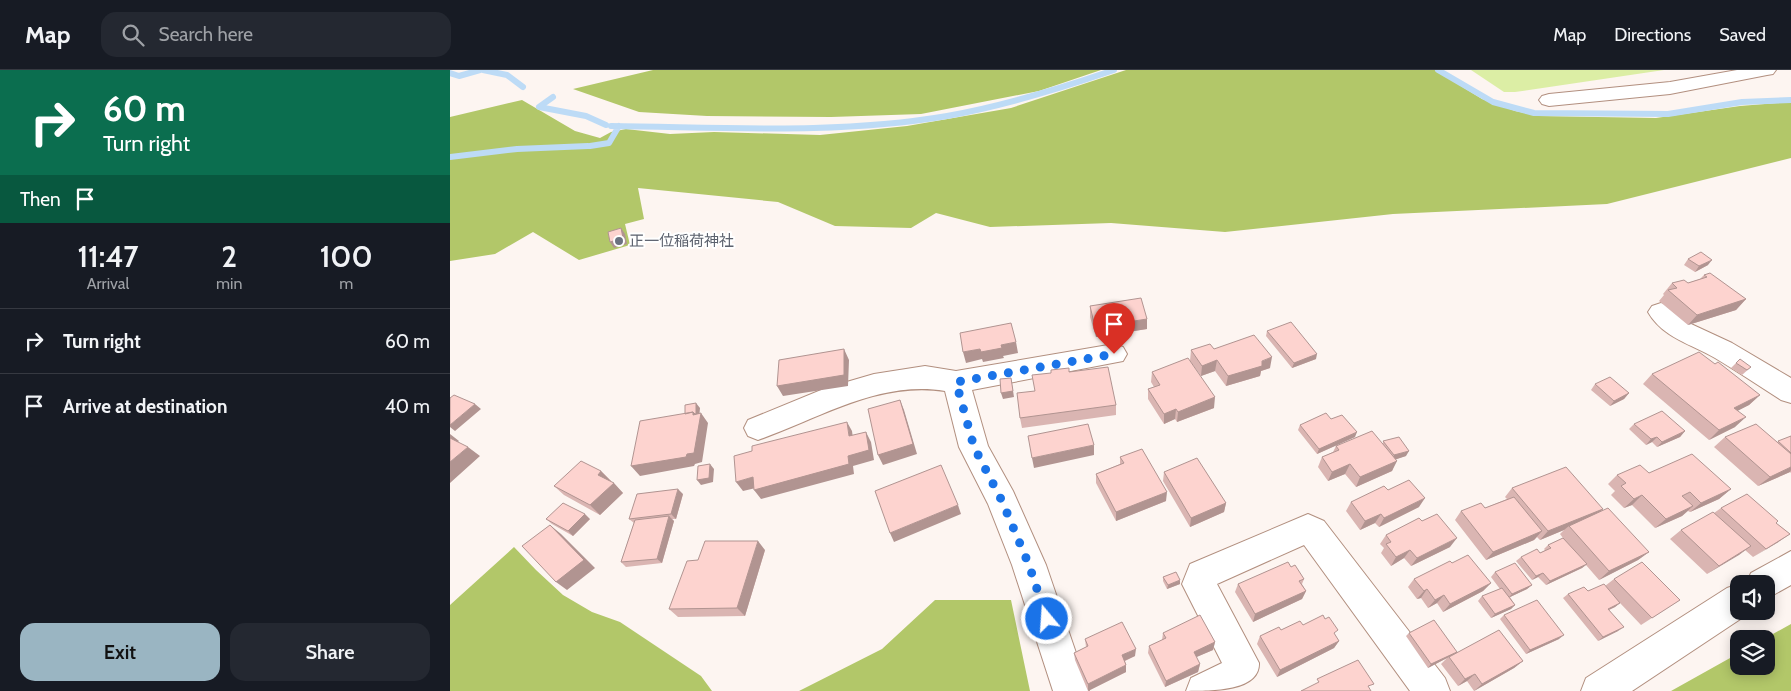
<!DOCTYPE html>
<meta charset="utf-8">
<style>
body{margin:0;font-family:Cabin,"Noto Sans JP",sans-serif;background:#242831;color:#f1f3f6;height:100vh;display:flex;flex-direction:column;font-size:19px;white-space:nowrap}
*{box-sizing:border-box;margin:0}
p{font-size:16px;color:#9ea1a6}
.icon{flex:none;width:28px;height:28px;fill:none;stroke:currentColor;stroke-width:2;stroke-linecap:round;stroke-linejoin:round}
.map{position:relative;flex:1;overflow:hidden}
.side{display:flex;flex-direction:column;background:#171b24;width:450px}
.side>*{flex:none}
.banner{background:#0b6e4f;color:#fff;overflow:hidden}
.controls{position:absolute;left:1280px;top:505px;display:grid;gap:10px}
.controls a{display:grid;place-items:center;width:45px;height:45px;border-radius:10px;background:#171b24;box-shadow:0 2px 12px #0003;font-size:25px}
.pin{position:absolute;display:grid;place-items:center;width:42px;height:42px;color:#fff;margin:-51px -21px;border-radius:50% 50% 50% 0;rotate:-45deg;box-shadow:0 0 5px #0007}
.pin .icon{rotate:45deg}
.me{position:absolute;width:55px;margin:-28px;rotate:342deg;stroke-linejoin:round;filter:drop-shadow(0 0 4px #0008)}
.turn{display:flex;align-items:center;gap:18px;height:105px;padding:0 20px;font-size:22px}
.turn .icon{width:65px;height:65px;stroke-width:2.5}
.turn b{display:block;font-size:35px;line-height:42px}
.then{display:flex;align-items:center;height:48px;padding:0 20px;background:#0003;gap:10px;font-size:19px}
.eta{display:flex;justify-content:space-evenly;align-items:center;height:85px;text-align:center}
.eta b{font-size:30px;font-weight:600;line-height:35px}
.primary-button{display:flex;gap:10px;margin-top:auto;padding:10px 20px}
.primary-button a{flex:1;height:58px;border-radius:15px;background:#9ab5c2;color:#111;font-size:20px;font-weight:600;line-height:58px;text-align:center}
.primary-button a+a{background:#242831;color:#f1f3f6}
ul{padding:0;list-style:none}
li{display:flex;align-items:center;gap:15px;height:65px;padding:0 20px;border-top:1px solid #363941}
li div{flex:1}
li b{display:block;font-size:19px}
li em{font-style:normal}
header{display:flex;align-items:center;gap:30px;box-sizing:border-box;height:70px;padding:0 25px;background:#171b24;border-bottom:1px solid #363941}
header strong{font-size:24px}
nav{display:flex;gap:28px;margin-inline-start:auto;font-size:18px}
.search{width:350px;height:45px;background:#242831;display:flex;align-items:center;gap:12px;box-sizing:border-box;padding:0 18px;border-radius:15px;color:#9ea1a6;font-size:19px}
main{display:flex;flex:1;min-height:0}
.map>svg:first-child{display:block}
</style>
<header>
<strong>Map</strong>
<div class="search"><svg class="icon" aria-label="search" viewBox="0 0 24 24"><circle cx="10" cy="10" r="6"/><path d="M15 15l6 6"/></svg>Search here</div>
<nav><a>Map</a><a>Directions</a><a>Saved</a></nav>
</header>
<main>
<section class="side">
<div class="banner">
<div class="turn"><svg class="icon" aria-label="right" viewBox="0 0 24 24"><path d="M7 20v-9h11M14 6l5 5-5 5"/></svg><div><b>60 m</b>Turn right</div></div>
<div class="then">Then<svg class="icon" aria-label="arrive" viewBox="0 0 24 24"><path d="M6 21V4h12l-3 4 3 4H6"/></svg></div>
</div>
<div class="eta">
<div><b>11:47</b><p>Arrival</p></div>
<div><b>2</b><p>min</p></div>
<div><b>100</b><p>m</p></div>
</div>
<ul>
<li><svg class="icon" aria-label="right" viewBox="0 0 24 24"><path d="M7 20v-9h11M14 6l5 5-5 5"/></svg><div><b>Turn right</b></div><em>60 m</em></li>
<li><svg class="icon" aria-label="arrive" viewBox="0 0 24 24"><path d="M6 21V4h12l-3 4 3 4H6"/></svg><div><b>Arrive at destination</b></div><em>40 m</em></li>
</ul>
<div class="primary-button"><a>Exit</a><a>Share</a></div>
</section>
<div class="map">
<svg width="1341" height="621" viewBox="0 0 1341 621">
<rect width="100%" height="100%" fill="#fdf5f1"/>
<path fill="#dceea5" d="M1021,0H1214L1065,22H1054Z"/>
<path fill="#b2c769" d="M203,0H651L589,21L471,44L381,47L257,46L189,42L123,19Z
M676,0H985L1032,29L1065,41L1089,46L1206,48L1290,36L1341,32V88L1157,134L943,144L775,162L661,153L540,157L486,143L461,158L385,156L328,132L188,118L194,149L175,154L180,175L129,190L83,162L45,184L0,191V47L72,30L125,61L150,68L161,62L176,59L220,64L264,62L370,65L457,56L561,38Z
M64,477L86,500L113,525L142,542L170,552L251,606L262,621H0V535Z
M485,530H561L580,621H349L432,579Z
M1341,554V621H1221L1289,583V596H1316V569H1314Z"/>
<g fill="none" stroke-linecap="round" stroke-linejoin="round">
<path stroke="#bddbf6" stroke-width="6" d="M33,0L57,5L73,17
M988,0L1043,32L1084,43L1218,44L1292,32L1341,30
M0,3L9,6L30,0
M103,27L89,37L136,46L156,55
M161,56C272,57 386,65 497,46C554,36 609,19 664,0
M140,76L159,73L169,56
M0,87L67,79L138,76"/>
<defs>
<path id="minor" d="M1287,0H1326L1323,4L1317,5L1220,24L1099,36L1092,34L1089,30L1092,26L1099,24L1220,12Z
M1211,233L1220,236L1241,254L1282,273L1341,308V333L1331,330C1309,316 1287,301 1265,288C1241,274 1213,268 1198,242L1202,236Z
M664,274L673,277L677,284L673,291L522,320L538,376L563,421L596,495L639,621H603L562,495L538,434L509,377L495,321C429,310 368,349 308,370L298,366L294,358L298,350L376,318L424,304L475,296L506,301Z
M858,444L874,451L995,608L1000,621H960L854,475L767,514L809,593C810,621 763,621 736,621L741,608L772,593L732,514L740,494Z
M1341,481V515L1316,529V514H1296L1301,503Z
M1289,514V541L1301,542L1182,621H1131L1136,608L1277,518Z"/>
</defs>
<use href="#minor" stroke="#b28f7f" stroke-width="2"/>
<use href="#minor" fill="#fff" fill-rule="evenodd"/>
</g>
<path fill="#dab5b2" d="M1238,189L1258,195L1245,202L1234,195Z
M1254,205L1296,229L1286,240L1238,255L1209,231L1214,225L1213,224L1222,213H1238L1250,209Z
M640,236L697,249V259L646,267L640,247Z
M817,261L866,289L842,298L816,266Z
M764,279L820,298L811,301L810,306L776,316L765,301L751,306L740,291L741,280Z
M1286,293L1301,297L1292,305L1281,298Z
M1265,294L1310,325L1299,335L1288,340L1285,357L1259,370L1193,314L1202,304Z
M619,302L666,335V345L572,358L570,348L585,321Z
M702,302L764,338L727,352L725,349L714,354L698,329V319L704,317L701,312Z
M1145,314L1179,323L1174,329L1160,336L1141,320Z
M881,349L905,367L867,384L848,360L850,355Z
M1184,354L1235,361L1230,367L1207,377L1202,372L1196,375L1179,359Z
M1341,366V403L1340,402L1308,416L1264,377L1275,367L1327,372Z
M933,371L956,386L946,389L942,401L906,417L895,404L878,411L868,397L872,387L883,382L886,376L933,373Z
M670,387L716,431L666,451L646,413V404L670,394Z
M151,401L161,411H160L173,423L150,445L114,425L104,416Z
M714,402L776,433L774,442L740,457L713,411Z
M1199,403L1281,419L1269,429L1240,442L1238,441L1232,446L1205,458L1182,435L1174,438L1161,425L1165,421L1158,414L1167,405Z
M1062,418L1153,439L1151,441L1199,482L1188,490L1149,510L1136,495L1132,498L1096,515L1088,507L1082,510L1066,491L1071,487L1090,483L1095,480L1094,479L1098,475L1113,468L1110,464L1114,460L1090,470L1087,467L1084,470L1036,490L1005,450L1011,441L1035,438L1057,429L1055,427Z
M938,420L969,437L929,457L925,453L910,460L896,441L901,432Z
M233,424L226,449H222L224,451L212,493L176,497L171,492L184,453L179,449Z
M1271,438L1326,453L1340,464L1303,487L1295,480L1257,504L1220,469L1231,460L1264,443Z
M96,449H140L123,466L102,454Z
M936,465L1000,477L961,496L954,488L941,496L931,483L934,478L930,474Z
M315,480L295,546L228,547L219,539Z
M1002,493L1041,513L1033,521L993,542L987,533L978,538L971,528L967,529L958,517L964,509Z
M841,497L854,509L852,514L856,521L852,529L803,552L785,522L788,514Z
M1045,502L1082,515L1077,519L1060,527L1065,535L1061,539L1041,548L1028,531L1032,526L1050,519L1041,507Z
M713,507L730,514L717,519L713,511Z
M1164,509L1230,530L1191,555L1170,533L1165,537L1159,540L1168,561L1148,571L1113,528L1118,524L1138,521L1155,516Z
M1054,545L1109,569L1076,584L1050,549Z
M853,555L885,565L889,571L884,578L827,607L807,574L810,566Z
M713,563L765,572L763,580L746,587L750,594L748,602L715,617L698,583L699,576L712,570Z
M959,563L1007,582L1073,591L1064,598L1024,621L1017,611L1008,616L991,594L997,588L978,598L956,566Z
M635,569L685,586L675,591L676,595V602L638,621L625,590L624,583L636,577Z"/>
<path fill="#b19491" d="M171,158L175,164L177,174L164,178L160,172Z
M1262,190L1258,195L1245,202L1249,196Z
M1296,229L1286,240L1238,255L1247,245Z
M697,249V259L646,267L645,257Z
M566,272L568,283L553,286L554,288L533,292L532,289L516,293L513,282Z
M394,279L399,290L398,316L333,326L327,316Z
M867,284L866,289L842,298L844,293Z
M822,287L820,298L811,301L810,306L776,316L778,306Z
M767,290L765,301L751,306L752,296Z
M561,308L564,327L553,329L551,323Z
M1179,323L1174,329L1160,336L1164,331Z
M1310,325L1299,335L1274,348L1284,338Z
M765,327L764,338L727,352L728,342Z
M450,330L454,340L467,384L433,395L428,385Z
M246,333L250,338L249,349L251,343L258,353L252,392L245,394L244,396L190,406L181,396L239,352Z
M25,334L31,339L5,361L0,357V355Z
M726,339L725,349L714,354V344Z
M1296,347L1285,357L1259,370L1269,360Z
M397,352L402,361L404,376L399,366Z
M1235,361L1230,367L1207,377L1212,372Z
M416,362L421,372L424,390L403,396L404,404L311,429L304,420L398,386Z
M907,362L905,367L867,384L869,379Z
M0,364L9,371L5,375L0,371Z
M1207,367L1202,372L1196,375L1201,369Z
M644,375V385L584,398L582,388Z
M18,377L30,386L0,413V392Z
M959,381L956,386L941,391L944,385Z
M947,391L942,401L906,417L910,407Z
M260,394L264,399L263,412L251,415L247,410Z
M900,394L895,404L878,411L882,402Z
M1341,397V400L1340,402L1308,416L1320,407Z
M151,401L161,411L157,414L148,405Z
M303,407L310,417L293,421L286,412Z
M164,413L173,423L150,445L140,435Z
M228,419L233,424L226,449L221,444Z
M1281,419L1269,429L1240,442L1251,433Z
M717,422L716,431L666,451V442Z
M1192,425L1182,435L1174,438L1184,429Z
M975,428L969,437L929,457L934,448Z
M776,433L774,442L740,457L741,448Z
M508,435L511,444L444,472L440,463Z
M1243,436L1232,446L1205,458L1216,449Z
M1153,439L1144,448L1119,456L1114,460L1090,470L1098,461Z
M135,444L140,449L123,466L118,461Z
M931,444L925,453L910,460L915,451Z
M219,446L224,451L212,493L207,489Z
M100,455L111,464L145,498L117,520L106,512Z
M1092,461L1084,470L1036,490L1043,482Z
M1340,464L1327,473L1303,487L1316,479Z
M1007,468L1000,477L961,496L967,488Z
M308,471L315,480L295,546L287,538Z
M1301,476L1289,485L1257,504L1269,496Z
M960,480L954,488L941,496L946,487Z
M1199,482L1188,490L1149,510L1159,501Z
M1137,494L1132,498L1096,515L1100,511Z
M1093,503L1088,507L1082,510L1086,506Z
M730,510V514L717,519L718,515Z
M1041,513L1033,521L993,542L1000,534Z
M1082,515L1077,519L1058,528L1062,524Z
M977,519L971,528L967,529L974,521Z
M856,521L852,529L803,552L805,544Z
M994,525L987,533L978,538L985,530Z
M1170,533L1165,537L1152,543L1158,539Z
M1065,535L1061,539L1041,548L1045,544Z
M1174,557L1168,561L1148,571L1153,567Z
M1114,565L1109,569L1076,584L1080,580Z
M889,571L884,578L827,607L830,600Z
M765,572L763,580L742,589L744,582Z
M686,579L685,586L672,592V585Z
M1007,582L997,588L978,598L981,594Z
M1073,591L1064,598L1024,621L1032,614Z
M750,594L748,602L715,617L716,611Z
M676,595V602L638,621V614Z
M1025,604L1017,611L1008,616L1015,609Z"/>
<path fill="#fdd3cf" stroke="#b19491" d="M171,158L173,168L160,172L158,162Z
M1251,182L1262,190L1249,196L1238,189Z
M1260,203L1296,229L1247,245L1218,220L1227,218L1222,213L1234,210L1238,213L1257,207L1254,205Z
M691,228L697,249L645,257L640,236Z
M841,252L867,284L844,293L817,261Z
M561,253L566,272L551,275L552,278L531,282L530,279L513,282L510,263Z
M804,265L822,287L812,291V296L778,306L767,290L752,296L741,280L760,274L764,279Z
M394,279V305L327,316L329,290Z
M1249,282L1265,294L1268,292L1310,325L1284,338L1296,347L1269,360L1202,304Z
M738,288L765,327L728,342L726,339L714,344L698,319L710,315L702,302Z
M1290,289L1301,297L1297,300L1286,293Z
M658,297L666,335L570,348L567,323L585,321L582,305L601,303V300L619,298V302Z
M1160,307L1179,323L1164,331L1145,314Z
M561,308L563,321L551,323L550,309Z
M4,325L25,334L0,355V328Z
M450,330L463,374L428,385L418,339Z
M246,333V344H245L243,342L235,344V335Z
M1212,341L1235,361L1212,372L1207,367L1201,369L1184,354Z
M243,342V345L251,343L244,383L237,384L236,387L181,396L190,351Z
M876,343L881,349L892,345L907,362L869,379L850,355Z
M397,352L399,366L416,362L419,380L398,386L399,394L304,420L303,407L286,412L284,386L302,381V376Z
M638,354L644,375L582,388L578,366Z
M1306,354L1341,384V397L1320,407L1275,367Z
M922,361L947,391L910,407L900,394L882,402L872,387L889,380L886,376Z
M1341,366V383L1328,371Z
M949,367L959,381L944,385L933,371Z
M0,368L18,377L0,392Z
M692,379L717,422L666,442L646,404L674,393L670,387Z
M1242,384L1281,419L1251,433L1240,422L1232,426L1243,436L1216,449L1192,425L1184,429L1171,416L1176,413L1167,405L1190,395L1199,403Z
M747,388L776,433L741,448L714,402Z
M131,391L151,401L148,405L164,413L140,435L104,416Z
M260,394L259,408L247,410L248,396Z
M491,395L508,435L440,463L425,421Z
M1116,397L1153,439L1098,461L1062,418Z
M959,410L975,428L934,448L931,444L915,451L901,432L934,416L938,420Z
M228,419L221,444L179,449L187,424Z
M1297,424L1328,451L1326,453L1340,464L1316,479L1271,438Z
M1064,427L1092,461L1043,482L1011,441L1031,433L1035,438Z
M113,433L135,444L118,461L96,449Z
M1158,438L1199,482L1159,501L1119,456Z
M1263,442L1301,476L1269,496L1231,460Z
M987,444L1007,468L967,488L960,480L946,487L936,474L941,472L936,465L969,448L972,451Z
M219,446L207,489L171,492L185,450Z
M100,455L134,490L106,512L72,476Z
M1113,468L1137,494L1100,511L1093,503L1086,506L1071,487L1087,479L1090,483L1101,478L1098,475Z
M255,471H308L287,538L219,539L237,491L248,490Z
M1018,485L1041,513L1000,534L994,525L985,530L977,519L974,521L964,509L1000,491L1002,493Z
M838,492L841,497L845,495L854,509L849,511L856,521L805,544L788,514Z
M1192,492L1230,530L1202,548L1164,509Z
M1065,493L1082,515L1062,524L1045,502Z
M726,502L730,510L718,515L713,507Z
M1154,514L1170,533L1158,539L1174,557L1153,567L1118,524L1134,517L1138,521Z
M1052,518L1065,535L1045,544L1032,526Z
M1087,530L1114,565L1080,580L1054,545Z
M750,545L765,572L744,582L750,594L716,611L699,576L716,568L713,563Z
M873,545L875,549L879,547L888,560L884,563L889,571L830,600L810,566L829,557L831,560L850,551L853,555Z
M984,550L1007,582L981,594L959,563Z
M672,552L686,579L672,585L676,595L638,614L624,583L638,576L635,569Z
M1049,560L1073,591L1032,614L1025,604L1015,609L999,587Z
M908,590L924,614L918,616L921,621H851L869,612L867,609Z"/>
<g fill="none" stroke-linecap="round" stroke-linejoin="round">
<path stroke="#1a73e8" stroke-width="9" stroke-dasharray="0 16.2" d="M597,549L579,495L552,431L524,377L506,312L664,284"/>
</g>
<circle fill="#6b7280" stroke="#fff" stroke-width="2" cx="169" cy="171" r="5"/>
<g text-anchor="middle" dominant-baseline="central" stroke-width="4" stroke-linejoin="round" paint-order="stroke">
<g font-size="15" fill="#5b616d" stroke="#fff" text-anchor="start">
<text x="179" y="171">正一位稲荷神社</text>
</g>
</g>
</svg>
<div class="controls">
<a><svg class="icon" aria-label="sound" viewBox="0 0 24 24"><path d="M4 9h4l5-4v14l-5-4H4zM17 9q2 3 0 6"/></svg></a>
<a><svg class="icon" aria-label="layers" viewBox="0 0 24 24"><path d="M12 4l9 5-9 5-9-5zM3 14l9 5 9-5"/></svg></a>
</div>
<div class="pin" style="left:664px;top:284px;background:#d93025"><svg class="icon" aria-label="arrive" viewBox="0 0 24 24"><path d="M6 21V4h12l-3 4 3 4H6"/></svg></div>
<svg class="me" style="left:597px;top:549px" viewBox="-20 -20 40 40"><circle r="17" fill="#1a73e8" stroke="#fff" stroke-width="3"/><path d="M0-11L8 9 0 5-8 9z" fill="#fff"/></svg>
</div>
</main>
